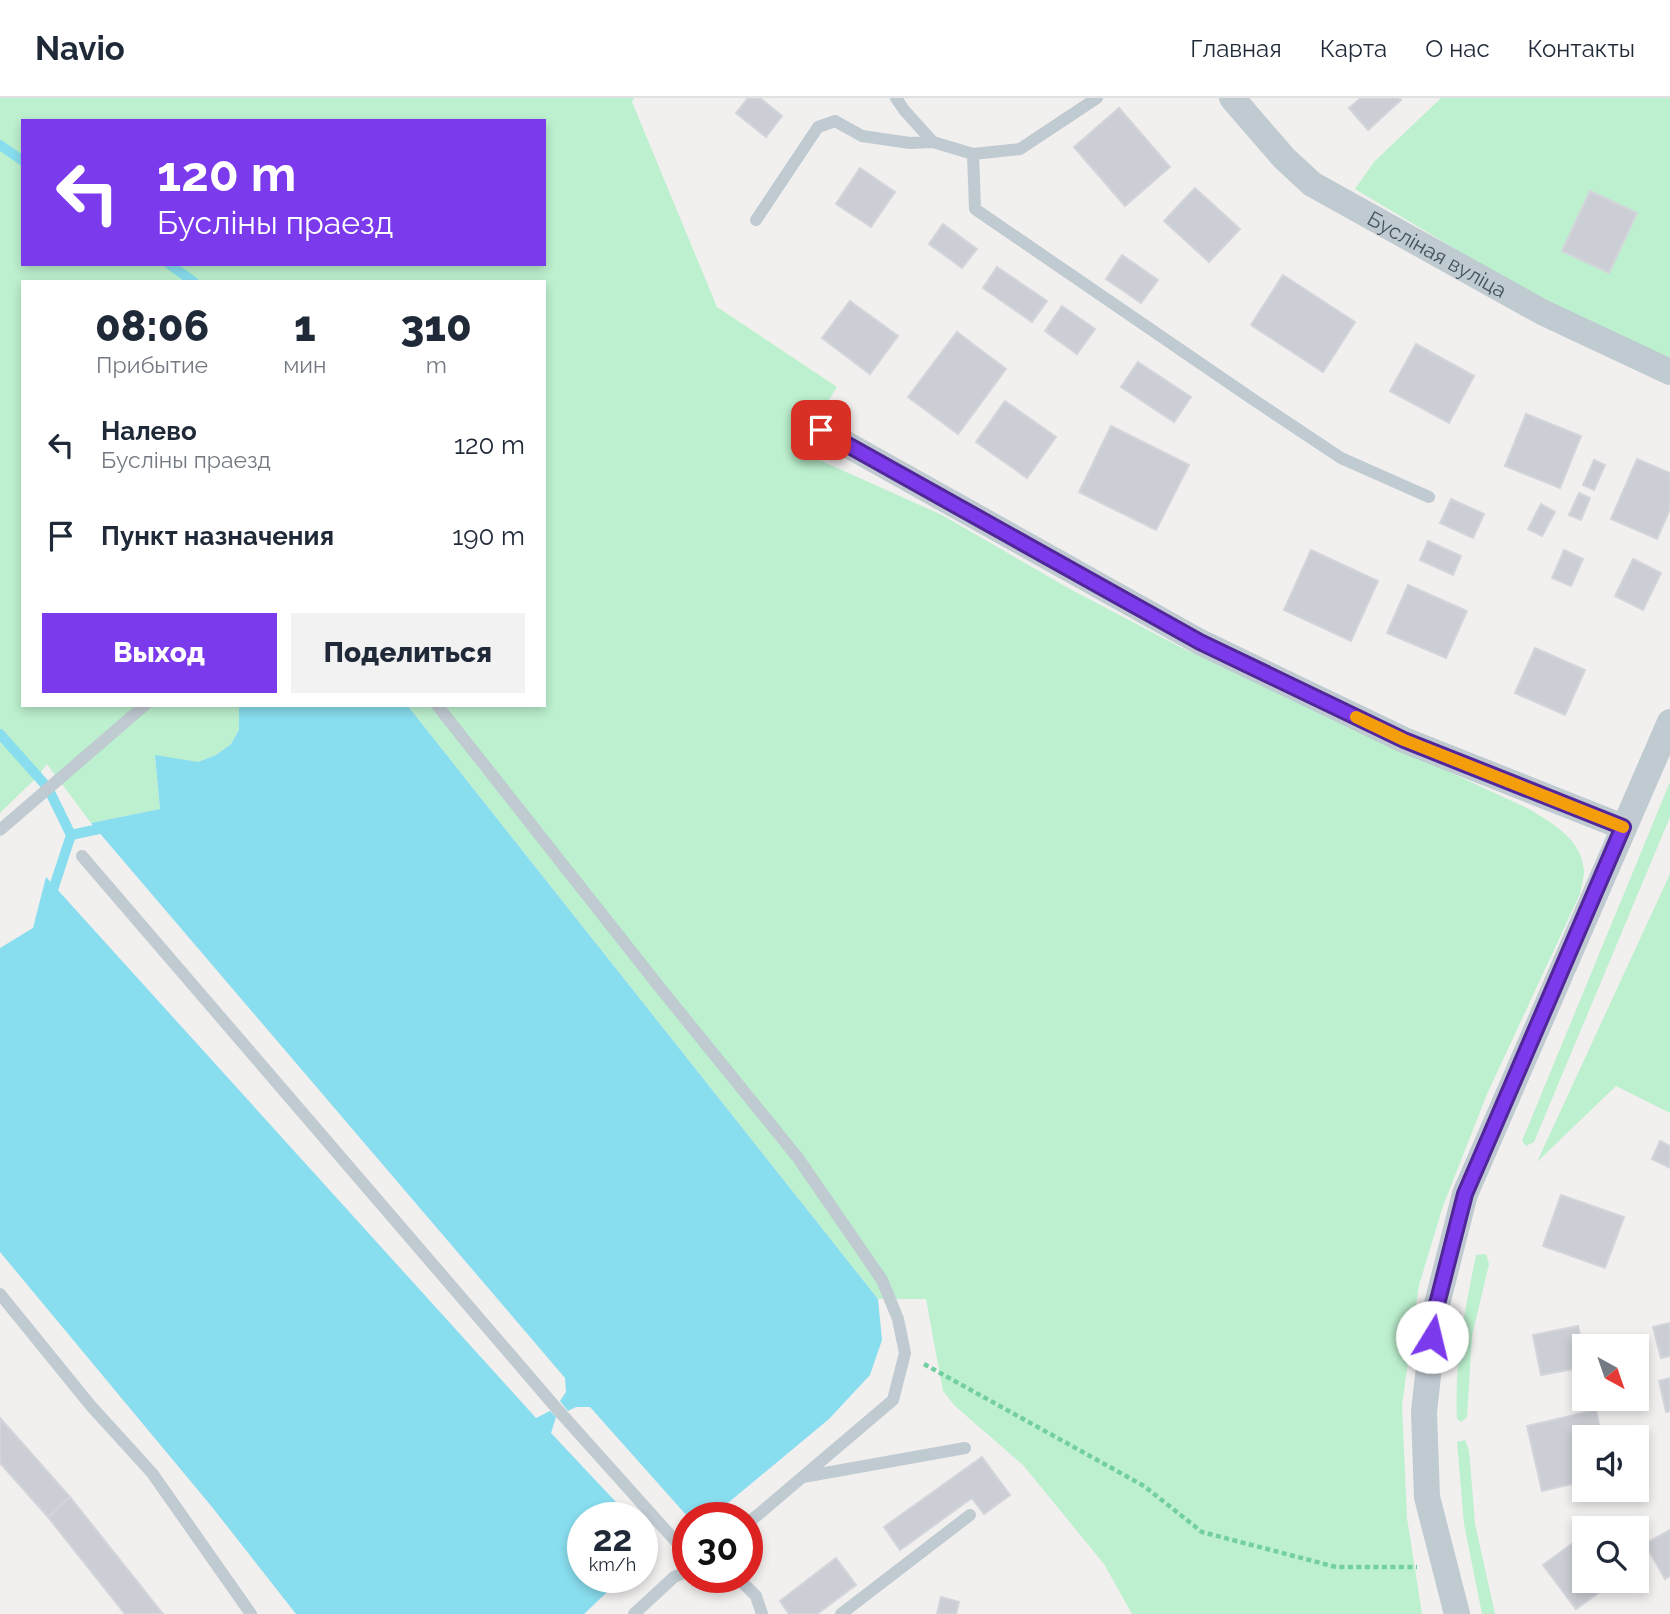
<!DOCTYPE html>
<html lang="ru">
<meta charset="utf-8">
<style>
body{margin:0;font-family:Raleway,sans-serif;background:#f2f2f3;color:#1f2937;height:100vh;display:flex;flex-direction:column;font-size:26px;white-space:nowrap}
*{box-sizing:border-box;margin:0}
p{font-size:23px;color:#747a83}
.icon{flex:none;width:38px;height:38px;fill:none;stroke:currentColor;stroke-width:2;stroke-linecap:round;stroke-linejoin:round}
.map{position:relative;flex:1;overflow:hidden}
.panel{position:absolute;left:21px;top:182px;width:525px;height:427px;display:flex;flex-direction:column;background:#fff;border-radius:0px;box-shadow:0 4px 10px #0003}
.panel>*{flex:none}
.banner{position:absolute;left:21px;top:21px;width:525px;height:147px;border-radius:0px;box-shadow:0 4px 10px #0003;background:#7c3aed;color:#fff;overflow:hidden}
.needle{width:46px;rotate:140deg}
.tools{position:absolute;left:1572px;top:1236px;display:grid;gap:14px}
.tools a{display:grid;place-items:center;width:77px;height:77px;border-radius:0px;background:#fff;box-shadow:0 4px 10px #0003;font-size:35px}
.speed{position:absolute;left:567px;top:1404px;display:flex;gap:14px;font-size:35px;font-weight:700;text-align:center}
.speed>*{display:grid;place-content:center;width:91px;height:91px;border-radius:50%;background:#fff;box-shadow:0 4px 10px #0003;line-height:1}
.speed small{font-size:18px;font-weight:400}
.speed .limit{border:10px solid #d22;background:#fff;color:#111}
.pin{position:absolute;display:grid;place-items:center;width:60px;height:60px;color:#fff;margin:-30px;border-radius:14px;box-shadow:0 4px 10px #0006}
.me{position:absolute;width:77px;margin:-38px;rotate:9deg;stroke-linejoin:round;filter:drop-shadow(0 0 5px #0008)}
.turn{display:flex;align-items:center;gap:24px;height:147px;padding:0 21px;font-size:32px}
.turn .icon{width:91px;height:91px;stroke-width:2.5}
.turn b{display:block;font-size:49px;line-height:60px}
.eta{display:flex;justify-content:space-evenly;align-items:center;height:119px;text-align:center}
.eta b{font-size:42px;font-weight:800;line-height:49px}
.cta{display:flex;gap:14px;margin-top:auto;padding:14px 21px}
.cta a{flex:1;height:80px;border-radius:0px;background:#7c3aed;color:#fff;font-size:28px;font-weight:800;line-height:80px;text-align:center}
.cta a+a{background:#f2f2f3;color:#1f2937}
ul{padding:0;list-style:none}
li{display:flex;align-items:center;gap:21px;height:91px;padding:0 21px}
li div{flex:1}
li b{display:block;font-size:26px}
li em{font-style:normal}
header{display:flex;align-items:center;gap:42px;box-sizing:border-box;height:98px;padding:0 35px;background:#fff;border-bottom:2px solid #e0e1e3}
header strong{font-size:33px}
nav{display:flex;gap:38px;margin-inline-start:auto;font-size:24px}
.map>svg:first-child{display:block}
</style>
<header>
<strong>Navio</strong>
<nav><a>Главная</a><a>Карта</a><a>О нас</a><a>Контакты</a></nav>
</header>
<div class="map">
<svg width="1670" height="1516" viewBox="0 0 1670 1516">
<rect width="100%" height="100%" fill="#f2efef"/>
<path fill="#bcf0ce" fill-rule="evenodd" d="M0,0H634L632,4L717,209L837,289L797,352L942,417L1070,491L1184,551L1529,711C1553,726 1582,741 1584,773C1584,780 1581,789 1580,796L1487,996L1443,1108L1419,1187L1402,1307L1407,1420L1422,1516H1132L1104,1466L1023,1367L955,1308L943,1293L926,1201H878L407,607H544V184H23V607H239V632L231,646L216,657L198,664L155,658L160,711L91,725L47,666L38,678L0,715ZM23,23H544V166H23Z
M1441,0H1670V262L1532,197L1355,91L1374,64Z
M1670,684V719L1534,1044L1526,1048L1522,1043Z
M1670,776V1015L1616,988L1537,1064Z
M1486,1156L1489,1166L1472,1238L1467,1319L1461,1324L1457,1321C1454,1265 1465,1212 1476,1157Z
M1465,1342L1469,1352L1475,1426L1495,1516H1482L1464,1426L1457,1344Z"/>
<path fill="#8de" d="M239,607H407L878,1201L882,1242L870,1277L829,1321L711,1419H688L590,1309H576L568,1313L560,1303L566,1294L565,1280L91,725L160,711L155,657L198,664L216,657L231,646L239,632Z
M46,779L536,1320L550,1313L556,1319L551,1335L630,1419H583V1479H623L584,1516H296L212,1409L0,1154V850L33,830Z
M642,1432L656,1447L642,1460Z"/>
<g fill="none" stroke-linecap="round" stroke-linejoin="round">
<path stroke="#8de" stroke-width="10" d="M0,47L23,63
M169,166L194,184
M0,636L48,690L71,737L51,798
M71,737L108,729"/>
</g>
<path fill="#cbced4" stroke="#d3d5db" stroke-width="2" d="M748,0H760L782,18L766,39L736,15Z
M1361,0H1399L1401,2L1368,32L1349,10Z
M1119,10L1170,69L1125,108L1074,49Z
M860,70L895,94L871,129L836,106Z
M1195,90L1240,131L1209,164L1164,123Z
M1590,93L1637,115L1609,175L1562,153Z
M943,126L977,151L962,170L929,146Z
M1122,157L1158,182L1141,205L1106,181Z
M997,169L1047,203L1032,224L983,190Z
M1283,177L1355,224L1323,274L1251,227Z
M850,203L898,238L870,276L822,240Z
M1062,208L1095,231L1077,256L1045,233Z
M957,234L1006,271L958,336L908,299Z
M1416,246L1474,278L1449,325L1390,293Z
M1138,264L1191,299L1174,324L1121,289Z
M1005,303L1056,339L1027,380L976,344Z
M1526,316L1581,338L1560,390L1505,368Z
M1111,328L1189,367L1156,432L1079,394Z
M1637,361L1670,375V411L1657,441L1611,421Z
M1594,362L1605,367L1594,392L1583,387Z
M1579,395L1590,400L1581,422L1569,417Z
M1451,401L1484,416L1473,440L1440,425Z
M1541,406L1555,414L1542,438L1528,431Z
M1428,443L1461,458L1453,477L1420,462Z
M1311,452L1378,483L1351,543L1284,512Z
M1564,452L1583,461L1571,488L1552,480Z
M1633,461L1661,475L1643,512L1615,498Z
M1408,487L1467,513L1446,560L1387,535Z
M1535,550L1585,572L1565,617L1515,595Z
M1660,1043L1670,1048V1070L1652,1061Z
M1561,1097L1624,1119L1605,1170L1543,1148Z
M1670,1225V1258L1661,1260L1653,1229Z
M1578,1228L1584,1256V1269L1541,1277L1533,1237Z
M1670,1280V1313L1666,1314L1659,1283Z
M1596,1312L1602,1339H1584V1383L1542,1393L1527,1328Z
M0,1320L70,1399L48,1419L0,1365Z
M982,1359L1010,1397L984,1416L972,1400L900,1452L884,1429Z
M70,1399L163,1516H125L48,1419Z
M1670,1432V1478L1665,1481L1645,1446Z
M1584,1437V1482H1616L1576,1511L1543,1467Z
M836,1460L856,1487L817,1516H789L780,1503Z
M941,1499L959,1504L956,1516H937Z"/>
<g fill="none" stroke-linecap="round" stroke-linejoin="round">
<path stroke="#73cf9f" stroke-width="4.5" stroke-dasharray="5 3.5" stroke-linecap="butt" d="M924,1266L1144,1388L1202,1434L1336,1469H1417"/>
<path stroke="#bfcad1" stroke-width="12" d="M896,0L904,12L933,44L973,56L1020,51L1097,0
M973,56L975,111L1251,300L1341,360L1429,399
M756,122L818,29L835,23L862,38L910,45L933,44
M437,607L661,891L798,1060L882,1182L898,1221L905,1255L893,1302L747,1426
M0,732L145,607
M82,758L558,1312L688,1457
M0,1196L91,1308L152,1375L251,1516
M803,1379L965,1350
M737,1479L756,1498L762,1516
M634,1516L674,1479L688,1473
M841,1516L970,1417"/>
<g stroke="#bfcad1" stroke-width="26">
<path id="s1" d="M1232,0L1284,60L1312,86L1542,214L1670,274"/>
<path d="M821,332L1200,544L1404,642L1623,729"/>
<path d="M1457,1516L1427,1399L1424,1314L1435,1214L1465,1096L1670,624"/>
</g>
</g>
<g fill="none" stroke-linecap="round" stroke-linejoin="round">
<defs>
<path id="route" d="M821,332L1200,544L1404,642L1623,729L1465,1096L1435,1214L1432,1239"/>
</defs>
<use href="#route" stroke="#51269a" stroke-width="18"/>
<use href="#route" stroke="#7c3aed" stroke-width="12"/>
<path stroke="#f59e0b" stroke-width="12" d="M1356,619L1404,642L1623,729"/>
</g>
<g text-anchor="middle" dominant-baseline="central" stroke-width="5" stroke-linejoin="round" paint-order="stroke">
<g font-size="21" fill="#46535d" stroke="#fff">
<text stroke="none"><textPath href="#s1" startOffset="261">Бусліная вуліца</textPath></text>
</g>
</g>
</svg>
<div class="tools">
<a><svg class="needle" viewBox="-14 -14 28 28"><path d="M0-13l5 13h-10z" fill="#e53935"/><path d="M0 13l5-13h-10z" fill="#747a83"/></svg></a>
<a><svg class="icon" aria-label="sound" viewBox="0 0 24 24"><path d="M4 9h4l5-4v14l-5-4H4zM17 9q2 3 0 6"/></svg></a>
<a><svg class="icon" aria-label="search" viewBox="0 0 24 24"><circle cx="10" cy="10" r="6"/><path d="M15 15l6 6"/></svg></a>
</div>
<div class="speed"><div>22<small>km/h</small></div><div class="limit">30</div></div>
<div class="pin" style="left:821px;top:332px;background:#d93025"><svg class="icon" aria-label="arrive" viewBox="0 0 24 24"><path d="M6 21V4h12l-3 4 3 4H6"/></svg></div>
<svg class="me" style="left:1432px;top:1239px" viewBox="-20 -20 40 40"><circle r="19" fill="#fff"/><path d="M0-13L10 11 0 6-10 11z" fill="#7c3aed"/></svg>
<div class="banner">
<div class="turn"><svg class="icon" aria-label="left" viewBox="0 0 24 24"><path d="M17 20v-9H6M10 6l-5 5 5 5"/></svg><div><b>120 m</b>Бусліны праезд</div></div>
</div>
<section class="panel">
<div class="eta">
<div><b>08:06</b><p>Прибытие</p></div>
<div><b>1</b><p>мин</p></div>
<div><b>310</b><p>m</p></div>
</div>
<ul>
<li><svg class="icon" aria-label="left" viewBox="0 0 24 24"><path d="M17 20v-9H6M10 6l-5 5 5 5"/></svg><div><b>Налево</b><p>Бусліны праезд</p></div><em>120 m</em></li>
<li><svg class="icon" aria-label="arrive" viewBox="0 0 24 24"><path d="M6 21V4h12l-3 4 3 4H6"/></svg><div><b>Пункт назначения</b></div><em>190 m</em></li>
</ul>
<div class="cta"><a>Выход</a><a>Поделиться</a></div>
</section>
</div>
